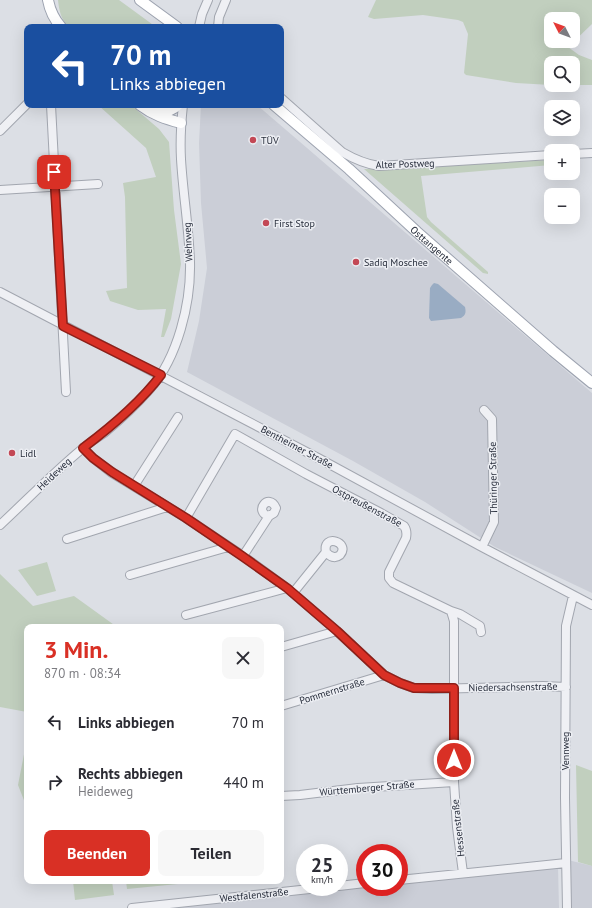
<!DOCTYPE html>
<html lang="de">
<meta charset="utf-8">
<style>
body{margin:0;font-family:"PT Sans",sans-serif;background:#f7f7f7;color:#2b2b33;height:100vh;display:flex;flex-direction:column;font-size:15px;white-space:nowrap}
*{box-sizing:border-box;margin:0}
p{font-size:13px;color:#7c7c81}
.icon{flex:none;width:22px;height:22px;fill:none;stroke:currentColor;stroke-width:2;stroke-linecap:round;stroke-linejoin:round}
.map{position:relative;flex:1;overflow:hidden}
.sheet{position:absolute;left:24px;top:624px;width:260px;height:260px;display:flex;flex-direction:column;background:#fff;border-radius:8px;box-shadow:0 4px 16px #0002}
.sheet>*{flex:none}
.hud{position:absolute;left:24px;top:24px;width:260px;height:84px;border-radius:8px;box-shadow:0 4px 16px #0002;background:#1a4fa0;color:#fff;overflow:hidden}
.needle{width:26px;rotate:312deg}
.fabs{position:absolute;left:544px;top:12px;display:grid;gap:8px}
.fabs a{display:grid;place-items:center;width:36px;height:36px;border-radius:8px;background:#fff;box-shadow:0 4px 16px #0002;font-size:20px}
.speed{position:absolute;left:296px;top:844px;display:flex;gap:8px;font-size:20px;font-weight:700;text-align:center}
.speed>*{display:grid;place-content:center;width:52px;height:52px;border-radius:50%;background:#fff;box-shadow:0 4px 16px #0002;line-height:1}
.speed small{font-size:10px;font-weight:400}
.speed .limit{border:6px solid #d22;background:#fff;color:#111}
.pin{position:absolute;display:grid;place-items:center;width:34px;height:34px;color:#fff;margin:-17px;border-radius:8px;box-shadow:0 2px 6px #0006}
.me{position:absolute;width:44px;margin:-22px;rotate:0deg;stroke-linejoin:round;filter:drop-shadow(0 0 3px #0008)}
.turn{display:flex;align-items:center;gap:14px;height:84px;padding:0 20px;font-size:18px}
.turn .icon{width:52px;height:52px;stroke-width:2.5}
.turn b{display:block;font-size:28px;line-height:34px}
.round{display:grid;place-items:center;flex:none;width:42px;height:42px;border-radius:8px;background:#f7f7f7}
.summary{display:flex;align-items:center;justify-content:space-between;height:68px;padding:0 20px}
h1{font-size:24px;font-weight:800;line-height:30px;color:#d93025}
.button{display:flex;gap:8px;margin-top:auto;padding:8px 20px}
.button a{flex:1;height:46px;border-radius:8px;background:#d93025;color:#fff;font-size:16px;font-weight:800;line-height:46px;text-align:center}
.button a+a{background:#f7f7f7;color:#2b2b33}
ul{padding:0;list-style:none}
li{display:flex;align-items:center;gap:12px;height:60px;padding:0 20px}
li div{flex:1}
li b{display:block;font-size:15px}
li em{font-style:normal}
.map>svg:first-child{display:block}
</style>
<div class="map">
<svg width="592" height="908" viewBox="0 0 592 908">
<rect width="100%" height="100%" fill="#dcdfe5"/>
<path fill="#cbced7" d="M201,105H257L592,393V593L495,547L425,502L353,461L187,372L199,321L207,268L201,203L199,143Z
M568,860L592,866V908H567Z
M558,867L559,908H128L365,886V887H399V882Z"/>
<path fill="#c1cfbe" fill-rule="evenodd" d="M58,0H119L156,27H69C61,20 59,10 58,0Z
M376,0H592V24L568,47L579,55L592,60V85H551L516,83L466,75L464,73L468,34L463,22L458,20L423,15L374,19L368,17ZM551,19H573V41H551ZM551,63H573V85H551Z
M98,105H131L159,129L169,142L174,210L181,264L171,319L164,337H161L166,309L138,310L110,301L106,291L127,288L125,197L123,183L156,177L146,148Z
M551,160V165L421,176L427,217L431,222L488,272V274L483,273L364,169H384Z
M47,562L56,591L37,596L18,570Z
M0,574L33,606L74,596L117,627H27V712L0,707Z
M26,744H27V808L18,785Z
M576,765L592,771V866L578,862Z
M73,881H112L114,895L75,900Z
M126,881H188V883L127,889Z"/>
<path fill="#99acc3" d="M434,283L438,284L465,307C466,312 466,315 461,318L431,321L429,318L430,288L432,285Z"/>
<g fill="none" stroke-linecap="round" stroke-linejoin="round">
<defs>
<path id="minor" d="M199,27L202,14L208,0
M218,27L219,17L226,0
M281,98L342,152C354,159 365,164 379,166L551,155
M51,105L66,392
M0,131L27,104
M573,154L592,153
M0,190L98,184
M0,292L320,459L482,547L592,605
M83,448L93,458L112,473L186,518L243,556L287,588L337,631L384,675L400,683L414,688L432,689L543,686L566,687
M134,486L178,417
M186,518L235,434L306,474L381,513L404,526C407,530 407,533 406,538L389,572V578L393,583L451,611L454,621V782L457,827L463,873
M0,525C27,500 53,473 82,449C89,443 96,438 104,433C120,420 136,405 150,389C178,357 191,303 190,262C189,228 183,194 181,159C180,141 181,123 183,105
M67,539L167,507
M482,547L494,522L492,419L484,410
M243,556L269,516L274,513L276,508C269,492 253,512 269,516
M130,575L228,547
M293,593L326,552C322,533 351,542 340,555C335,559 330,557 326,552
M451,611L460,614L480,626L481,632
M186,615L287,588
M281,647L337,631
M281,706L384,675
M281,796L300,795L358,788L454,782
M399,880L566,863
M339,886L365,883
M132,908L328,887
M567,908L565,798L566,626L573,596"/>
<g id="major">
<path d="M48,0C50,11 54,19 61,27"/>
<path d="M140,0L177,27"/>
<path d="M140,105C153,115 166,119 181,123"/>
<path id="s1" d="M274,105L349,169L417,232L553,351L592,383"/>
<path d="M154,112C163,113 171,112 178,105"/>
</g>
</defs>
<use href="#minor" stroke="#a2a6af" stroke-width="10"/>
<use href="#major" stroke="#9da3b0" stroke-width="12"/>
<use href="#minor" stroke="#eff0f4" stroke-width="8"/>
<use href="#major" stroke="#fff" stroke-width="10"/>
</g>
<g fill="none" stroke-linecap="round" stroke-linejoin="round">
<defs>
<path id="route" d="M54,172L63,326L161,375C139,404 111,427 83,448L93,458L112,472L186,518L242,556L287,588L337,631L384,675L400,683L414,688H454V760"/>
</defs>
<use href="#route" stroke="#8d1f18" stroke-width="10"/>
<use href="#route" stroke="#d93025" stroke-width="7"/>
</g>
<g fill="#c34855" stroke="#eceef3" stroke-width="1.5">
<circle cx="253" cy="140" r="4"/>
<circle cx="266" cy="223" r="4"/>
<circle cx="356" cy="262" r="4"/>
<circle cx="12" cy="453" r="4"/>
</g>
<g text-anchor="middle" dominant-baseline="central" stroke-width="3" stroke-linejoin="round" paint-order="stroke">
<g font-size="10" fill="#272d3b" stroke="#eceef3" text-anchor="start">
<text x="261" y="140">TÜV</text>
<text x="274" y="223">First Stop</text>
<text x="364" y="262">Sadiq Moschee</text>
<text x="20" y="453">Lidl</text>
</g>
<g font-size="10" fill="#272d3b" stroke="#eceef3">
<text transform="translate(405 164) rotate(-2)">Alter Postweg</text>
<text transform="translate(188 242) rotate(-93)">Wehrweg</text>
<text stroke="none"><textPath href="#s1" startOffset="211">Osttangente</textPath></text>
<text transform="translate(297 447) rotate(28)">Bentheimer Straße</text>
<text transform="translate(54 474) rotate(-43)">Heideweg</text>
<text transform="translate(493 478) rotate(-91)">Thüringer Straße</text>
<text transform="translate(367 506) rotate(28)">Ostpreußenstraße</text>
<text transform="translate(513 687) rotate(-1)">Niedersachsenstraße</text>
<text transform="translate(332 691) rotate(-17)">Pommernstraße</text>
<text transform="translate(565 751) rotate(-90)">Vennweg</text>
<text transform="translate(367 788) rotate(-5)">Württemberger Straße</text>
<text transform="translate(458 828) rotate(-96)">Hessenstraße</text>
<text transform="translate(254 895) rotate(-6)">Westfalenstraße</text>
</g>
</g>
</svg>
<div class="fabs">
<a><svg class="needle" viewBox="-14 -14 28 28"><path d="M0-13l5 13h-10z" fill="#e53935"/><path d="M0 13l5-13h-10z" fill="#7c7c81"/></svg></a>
<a><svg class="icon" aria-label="search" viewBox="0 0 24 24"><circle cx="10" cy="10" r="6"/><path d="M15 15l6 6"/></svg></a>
<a><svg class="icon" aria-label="layers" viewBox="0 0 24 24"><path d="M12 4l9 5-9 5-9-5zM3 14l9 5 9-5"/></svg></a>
<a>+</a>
<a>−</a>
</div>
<div class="speed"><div>25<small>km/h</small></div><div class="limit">30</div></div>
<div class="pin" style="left:54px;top:172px;background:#d93025"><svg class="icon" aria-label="arrive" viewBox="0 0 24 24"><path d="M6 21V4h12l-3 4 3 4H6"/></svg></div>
<svg class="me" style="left:454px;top:760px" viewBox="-20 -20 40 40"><circle r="17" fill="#d93025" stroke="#fff" stroke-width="3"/><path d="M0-11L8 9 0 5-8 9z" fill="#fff"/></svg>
<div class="hud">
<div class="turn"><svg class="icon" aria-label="left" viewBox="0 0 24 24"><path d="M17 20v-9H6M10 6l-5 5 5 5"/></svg><div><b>70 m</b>Links abbiegen</div></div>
</div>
<section class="sheet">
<div class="summary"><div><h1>3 Min.</h1><p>870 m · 08:34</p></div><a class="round"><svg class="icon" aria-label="close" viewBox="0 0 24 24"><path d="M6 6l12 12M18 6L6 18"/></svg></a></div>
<ul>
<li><svg class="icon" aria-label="left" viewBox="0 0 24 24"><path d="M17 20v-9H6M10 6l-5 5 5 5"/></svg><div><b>Links abbiegen</b></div><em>70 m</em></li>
<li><svg class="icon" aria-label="right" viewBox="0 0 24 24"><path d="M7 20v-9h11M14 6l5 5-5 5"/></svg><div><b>Rechts abbiegen</b><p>Heideweg</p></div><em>440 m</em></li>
</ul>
<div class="button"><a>Beenden</a><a>Teilen</a></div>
</section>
</div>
